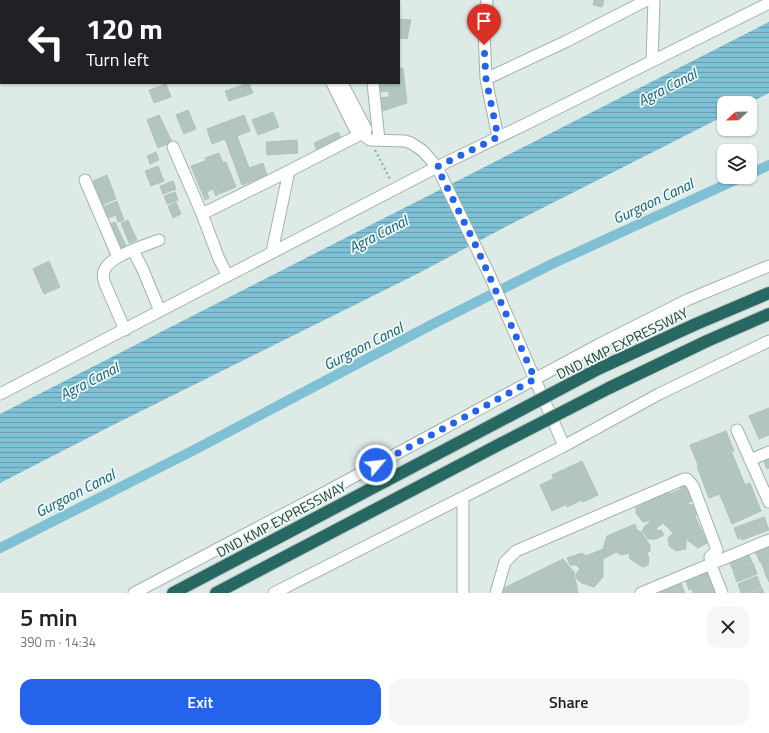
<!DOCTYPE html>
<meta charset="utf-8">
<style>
body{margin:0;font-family:"Titillium Web",sans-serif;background:#f6f6f6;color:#222;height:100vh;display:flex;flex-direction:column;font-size:15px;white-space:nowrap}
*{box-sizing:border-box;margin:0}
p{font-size:13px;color:#767676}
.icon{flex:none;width:22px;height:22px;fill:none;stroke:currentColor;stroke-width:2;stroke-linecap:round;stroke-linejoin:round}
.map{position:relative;height:593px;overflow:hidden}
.drawer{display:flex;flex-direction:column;background:#fff;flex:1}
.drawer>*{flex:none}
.top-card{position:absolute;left:0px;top:0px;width:400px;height:84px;box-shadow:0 1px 3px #0004;background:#202124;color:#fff;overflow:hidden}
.needle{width:26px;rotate:248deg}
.buttons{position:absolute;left:717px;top:96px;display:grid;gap:8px}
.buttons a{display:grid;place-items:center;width:40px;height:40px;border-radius:8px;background:#fff;box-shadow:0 1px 3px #0004;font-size:20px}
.pin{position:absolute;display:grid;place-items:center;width:34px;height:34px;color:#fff;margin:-41px -17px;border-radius:50% 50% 50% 0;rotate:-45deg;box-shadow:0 0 4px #0007}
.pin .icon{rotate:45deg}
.me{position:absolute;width:44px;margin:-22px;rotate:62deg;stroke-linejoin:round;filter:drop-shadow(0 0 3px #0008)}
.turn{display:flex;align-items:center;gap:14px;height:84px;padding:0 20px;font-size:18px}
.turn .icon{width:52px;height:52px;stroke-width:2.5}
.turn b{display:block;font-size:28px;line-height:34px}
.round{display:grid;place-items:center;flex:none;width:42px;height:42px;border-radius:12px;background:#f6f6f6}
.overview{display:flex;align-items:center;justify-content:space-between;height:68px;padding:0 20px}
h1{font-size:24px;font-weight:600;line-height:30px}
.cta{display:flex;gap:8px;margin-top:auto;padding:8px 20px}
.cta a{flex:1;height:46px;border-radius:12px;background:#2563eb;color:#fff;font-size:16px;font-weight:600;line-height:46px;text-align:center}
.cta a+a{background:#f6f6f6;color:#222}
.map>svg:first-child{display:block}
</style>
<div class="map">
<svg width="769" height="593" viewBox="0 0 769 593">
<defs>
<pattern id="water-rules" width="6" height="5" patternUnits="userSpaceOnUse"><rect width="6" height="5" fill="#7fc0d5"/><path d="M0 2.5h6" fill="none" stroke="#679dae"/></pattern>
</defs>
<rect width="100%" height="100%" fill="#ddeae6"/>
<path fill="url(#water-rules)" d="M769,22V93L749,103H724V116L507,226L419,273L111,426L0,483V414Z"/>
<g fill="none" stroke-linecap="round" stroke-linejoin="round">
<path stroke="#7fc0d5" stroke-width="10" d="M750,174L769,165
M0,548L196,449L431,325L554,263L742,177"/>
</g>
<path fill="#b2c5bf" stroke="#afc4bd" d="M155,0H192V1H155Z
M594,0H604L602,7L593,5Z
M399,19L411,20L407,39L399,38Z
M399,68H403L407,103L382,111L380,98L389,97V91L381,92L380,83H399Z
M249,83L253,93L229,101L225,91Z
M166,84L171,97L154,103L149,90Z
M188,110L196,129L184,134L176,115Z
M273,112L279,127L258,135L252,120Z
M159,115L172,142L158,148L147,120Z
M244,115L250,131L237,136L249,168L263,163L267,175L242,185L225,139L212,144L207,129Z
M338,132L343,142L318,153L314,143Z
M297,140L298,153L267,155L266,142Z
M156,152L159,160L150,164L147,156Z
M219,153L223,163L226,162L236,187L219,194L205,158Z
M205,161L218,195L216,196L213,189L207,192L209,198L205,200L191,166Z
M158,166L164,181L151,186L145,171Z
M107,175L116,199L102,205L93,181Z
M173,181L176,189L163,194L160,186Z
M175,192L178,200L167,204L164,196Z
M117,201L124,220L118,222L116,215L108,218L103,207Z
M176,202L181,214L173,218L168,206Z
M128,220L137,240L129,243L121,223Z
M115,222L126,246L120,248L110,224Z
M49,261L60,287L44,294L33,269Z
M769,408V435L759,439L749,416Z
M726,431L734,451L698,465L690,445Z
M732,453L745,485L709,498L697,466Z
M769,454V468L767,469L762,457Z
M582,461L598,495L583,502L582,500L567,507L552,475Z
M553,479L565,505L552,511L540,485Z
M687,482L695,499L687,504L695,505L698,512L695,516L704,536H706L709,542L698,548L686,539V549L676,551L669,546L668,538L673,533L663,523L656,528L658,531L661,530L664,535L656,539H648L642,531L645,526L650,522L651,520L643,522L636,513V507L642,506L640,502L666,490L670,494L681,489L680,485Z
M750,483L761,511L732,524L720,495Z
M764,517L769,530L742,540L741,538L738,539L734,528Z
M635,524L637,530L641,532L650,545V551L647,553L649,558L648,565L643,567L630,559L629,553L622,555L616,552L603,559V577L594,587L582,583L577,579L576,574L580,569L576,565H570L567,558L582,553L586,556L603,549L607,536Z
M769,543V558L760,562L754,549Z
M747,551L752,562L733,570L728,559Z
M563,559L574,572L578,593H502V589Z
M769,559V571L765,572L761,562Z
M753,563L757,574L737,582L733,571Z
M709,568L717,593H693L692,589L689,590L685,578Z
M769,571V582L765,573Z
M757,576L761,587L747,593H741L738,584Z
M679,579L685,593H654Z
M762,588L764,593H750Z"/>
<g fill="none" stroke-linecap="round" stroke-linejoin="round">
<defs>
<path id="minor" d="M8,0V1
M289,0V1
M300,0V1
M487,0L484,31L486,79L498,137
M374,1V0
M0,28H1
M652,61L654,0
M0,72L1,71
M486,79L567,41L647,0
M332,83L355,129L370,140L405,141L411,143L423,151L437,167L490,276L564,446
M342,83L366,129L365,136
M373,83L379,140
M173,147L202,214L219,259L228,276
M85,180L118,257
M202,214L289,171L361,134
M133,250L143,270L160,311
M272,252L289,171
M125,330L105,284C104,280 102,276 104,271C109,256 144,246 159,240
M0,394L437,167L528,123L769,3
M737,430L769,502
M750,460L769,452
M463,497V593
M713,570L722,593
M134,593L320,495L598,345L687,300L769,266
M274,593L564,446L659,394L769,341
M496,593L505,562L516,551L684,479H687L693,486L717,550L710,557L711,565
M641,593L769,540"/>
<path id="highway" d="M598,369L696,324L769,293
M609,388L707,341L769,314
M173,593L494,424
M216,593L502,443"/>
</defs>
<use href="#minor" stroke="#a0b2ae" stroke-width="13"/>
<use href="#highway" stroke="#bbc4c3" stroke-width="14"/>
<path stroke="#7ab1a5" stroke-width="2" stroke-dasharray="2 3" stroke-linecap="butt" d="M375,150L391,181"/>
<use href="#minor" stroke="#fff" stroke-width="11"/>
<use href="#highway" stroke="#276962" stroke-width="12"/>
<defs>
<path id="highway-bridge" d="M494,424L598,369
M502,443L609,388"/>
</defs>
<use href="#highway-bridge" stroke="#bbc4c3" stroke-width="14" stroke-linecap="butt"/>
<use href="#highway-bridge" stroke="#276962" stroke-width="12"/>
</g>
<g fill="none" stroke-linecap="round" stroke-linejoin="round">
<path stroke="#2563eb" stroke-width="7" stroke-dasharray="0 12.6" d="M376,465L535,379L475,244L437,167L498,137L486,79L484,45"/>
</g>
<g text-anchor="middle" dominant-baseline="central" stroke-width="3.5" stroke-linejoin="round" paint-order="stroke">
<g font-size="14" fill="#1d3b36" stroke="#edf7f3">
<text transform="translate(622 343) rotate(-26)">DND KMP EXPRESSWAY</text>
<text transform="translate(281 519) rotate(-28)">DND KMP EXPRESSWAY</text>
</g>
<g font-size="15" font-style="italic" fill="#145f7b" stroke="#edf7f3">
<text transform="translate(667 87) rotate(-27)">Agra Canal</text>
<text transform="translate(653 201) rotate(-25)">Gurgaon Canal</text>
<text transform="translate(378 234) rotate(-27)">Agra Canal</text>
<text transform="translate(363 346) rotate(-27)">Gurgaon Canal</text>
<text transform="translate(89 381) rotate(-27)">Agra Canal</text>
<text transform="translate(75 493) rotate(-27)">Gurgaon Canal</text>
</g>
</g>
</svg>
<div class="buttons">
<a><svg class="needle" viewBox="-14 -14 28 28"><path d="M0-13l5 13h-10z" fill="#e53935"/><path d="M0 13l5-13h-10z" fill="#767676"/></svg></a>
<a><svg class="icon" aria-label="layers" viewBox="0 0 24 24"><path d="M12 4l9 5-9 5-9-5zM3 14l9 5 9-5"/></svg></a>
</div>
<div class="pin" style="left:484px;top:45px;background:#d93025"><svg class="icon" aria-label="arrive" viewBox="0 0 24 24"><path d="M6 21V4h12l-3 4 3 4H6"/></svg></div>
<svg class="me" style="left:376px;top:465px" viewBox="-20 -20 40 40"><circle r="17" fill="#2563eb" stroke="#fff" stroke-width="3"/><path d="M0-11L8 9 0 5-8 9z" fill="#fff"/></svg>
<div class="top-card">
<div class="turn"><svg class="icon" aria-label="left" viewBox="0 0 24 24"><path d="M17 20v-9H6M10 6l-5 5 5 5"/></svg><div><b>120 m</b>Turn left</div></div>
</div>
</div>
<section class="drawer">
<div class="overview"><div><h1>5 min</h1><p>390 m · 14:34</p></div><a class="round"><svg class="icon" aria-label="close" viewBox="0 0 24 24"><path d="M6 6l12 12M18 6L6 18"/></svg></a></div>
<div class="cta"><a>Exit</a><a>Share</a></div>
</section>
